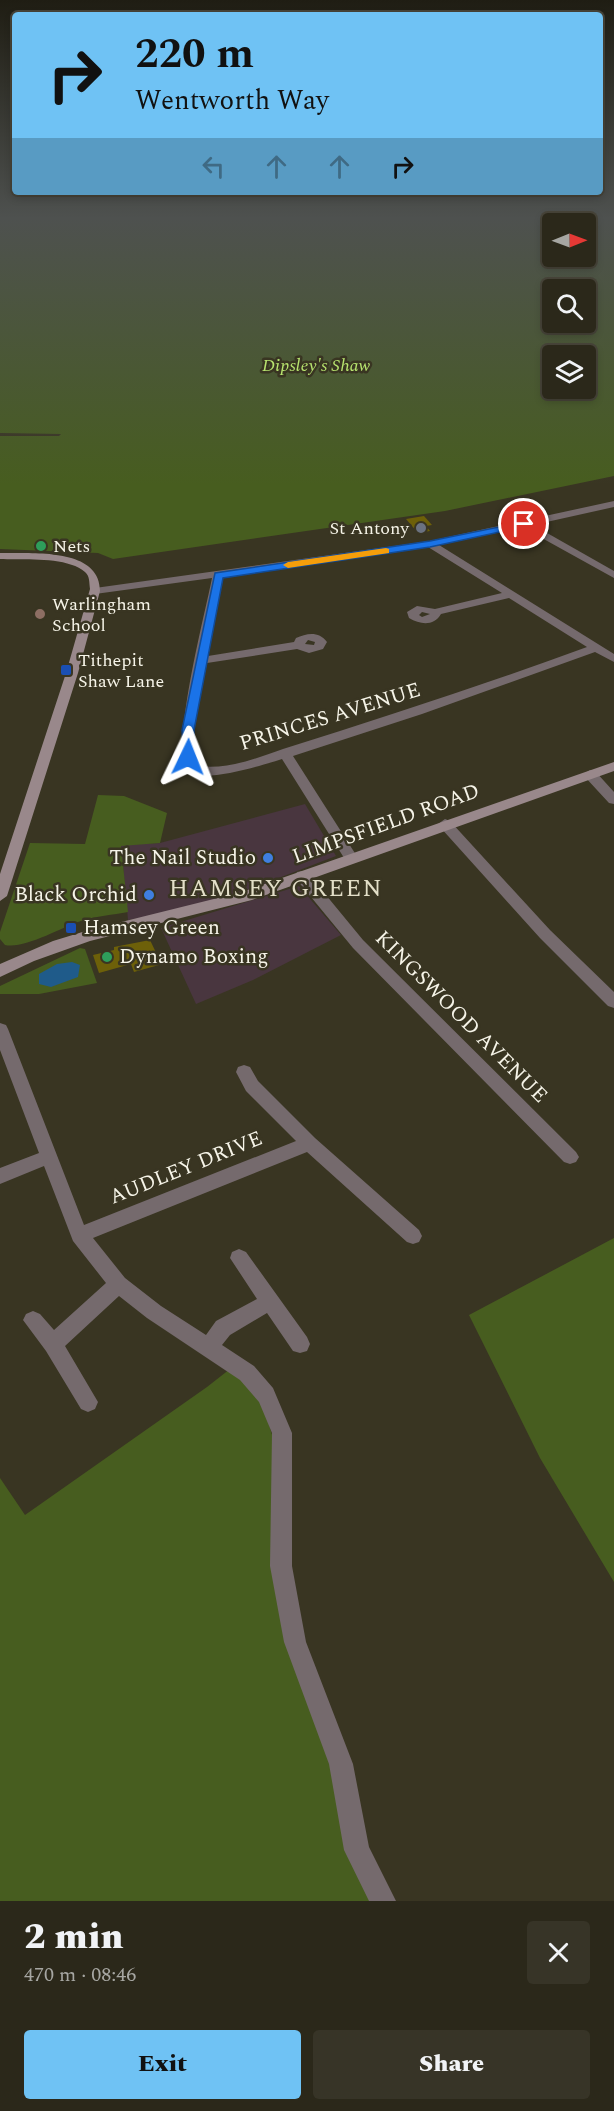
<!DOCTYPE html>
<meta charset="utf-8">
<style>
body{margin:0;font-family:Spectral,serif;background:#373427;color:#f1f3f6;height:100vh;display:flex;flex-direction:column;font-size:22px;white-space:nowrap}
*{box-sizing:border-box;margin:0}
p{font-size:20px;color:#a6a6a2}
.icon{flex:none;width:33px;height:33px;fill:none;stroke:currentColor;stroke-width:2;stroke-linecap:round;stroke-linejoin:round}
.map{position:relative;height:1901px;overflow:hidden}
.drawer{display:flex;flex-direction:column;background:#2b281a;flex:1}
.drawer>*{flex:none}
.top-card{position:absolute;left:12px;top:12px;width:591px;height:183px;border-radius:6px;box-shadow:0 3px 9px #0003,0 0 0 2px #474439;background:#6fc2f4;color:#111;overflow:hidden}
.needle{width:39px;rotate:89deg}
.tools{position:absolute;left:542px;top:213px;display:grid;gap:12px}
.tools a{display:grid;place-items:center;width:54px;height:54px;border-radius:6px;background:#2b281a;box-shadow:0 3px 9px #0003,0 0 0 2px #474439;font-size:30px}
.pin{position:absolute;display:grid;place-items:center;width:51px;height:51px;color:#fff;margin:-26px;border:3px solid #fff;border-radius:50%;box-shadow:0 2px 6px #0007}
.me{position:absolute;width:66px;margin:-33px;rotate:2deg;stroke-linejoin:round;filter:drop-shadow(0 0 4px #0008)}
.turn{display:flex;align-items:center;gap:21px;height:126px;padding:0 24px;font-size:27px}
.turn .icon{width:78px;height:78px;stroke-width:2.5}
.turn b{display:block;font-size:42px;line-height:51px}
.lanes{display:flex;align-items:center;height:57px;padding:0 24px;background:#0003;justify-content:center;gap:30px;direction:ltr}
.lanes .off{opacity:.35}
.round{display:grid;place-items:center;flex:none;width:63px;height:63px;border-radius:6px;background:#373427}
.summary{display:flex;align-items:center;justify-content:space-between;height:102px;padding:0 24px}
h1{font-size:36px;font-weight:800;line-height:45px}
.cta{display:flex;gap:12px;margin-top:auto;padding:12px 24px}
.cta a{flex:1;height:69px;border-radius:6px;background:#6fc2f4;color:#111;font-size:24px;font-weight:800;line-height:69px;text-align:center}
.cta a+a{background:#373427;color:#f1f3f6}
.map>svg:first-child{display:block}
</style>
<div class="map">
<svg width="614" height="1901" viewBox="0 0 614 1901">
<rect width="100%" height="100%" fill="#393522"/>
<path fill="#49363f" d="M305,804L336,856L250,889L181,910L128,920L121,845L160,843Z
M299,886L341,935L253,980L196,1004L161,928Z"/>
<path fill="#475d1f" fill-rule="evenodd" d="M0,219H614V476L445,511L113,559L98,553L0,549V436H59L61,434L0,433ZM552,224H585V256H552ZM552,290H585V322H552ZM552,356H585V388H552Z
M98,795L124,796L167,813L160,843L121,846L128,912C113,915 96,916 81,921C60,928 25,949 5,945L0,939V932L30,843L85,844Z
M80,948L85,949L97,983L39,994H0V986Z
M614,1238V1582L540,1458L469,1315Z
M230,1369L261,1398L276,1448V1566L376,1901H0V1478L25,1515L207,1387Z"/>
<path fill="#1f5b8a" d="M72,962L80,965L78,977L51,987L39,984V974L57,964Z"/>
<path fill="#6d6009" d="M424,516L432,525L426,526L430,531L418,533L406,519Z
M150,940L160,961L159,965L134,972L131,964L99,973L93,955L114,950V947Z"/>
<g fill="none" stroke-linecap="round" stroke-linejoin="round">
<path fill="#756a6d" fill-rule="evenodd" d="M614,501V507L533,525L614,571V578L522,527L439,545L614,654V662L595,652L422,714L293,756L358,858L351,863L346,861L282,759C266,764 201,785 188,771C169,751 206,610 212,578L95,594L90,591L95,588L430,541ZM428,547L502,593L435,609L417,606L407,612L409,618C421,625 434,626 441,614L509,598L587,647C487,684 385,717 283,749C257,758 227,770 199,766C185,737 201,694 207,663L297,649L309,653L323,649L327,642C319,631 307,633 296,638L294,642L208,656L223,576ZM422,612L430,614L422,617L419,615ZM308,640L315,642L314,645L305,644Z
M590,770L595,771L614,792V804L609,803L585,777L584,774Z
M445,819L450,821L550,930L614,992V1008L608,1006L540,938L440,827L438,824Z
M302,871L307,872L363,940L576,1152L579,1157L576,1162L570,1164L564,1162L353,948L297,880L295,876L297,872Z
M0,1023L6,1025L8,1029L84,1225L296,1141L246,1091L236,1072L238,1067L244,1065L250,1067L258,1081L315,1138L419,1230L422,1236L419,1242L413,1244L407,1242L307,1152L93,1238L125,1278L161,1306L206,1335L216,1321L257,1299L230,1258L232,1252L239,1249L246,1252L307,1337L310,1344L307,1351L300,1353L293,1351L267,1313L230,1335L222,1345L254,1366L273,1388L292,1433V1566L306,1642L353,1764L369,1847L396,1901H369L344,1850L329,1764L284,1642L270,1566L272,1433L259,1402L240,1380L147,1318L119,1296L65,1346L98,1402L95,1409L88,1412L81,1409L46,1351L23,1320L26,1314L33,1311L40,1314L54,1330L106,1283L73,1241L44,1166L0,1184V1168L39,1153L0,1050Z"/>
<path fill="#99888b" fill-rule="evenodd" d="M0,553C31,554 100,547 100,591L78,673L7,896L0,901V874L66,673L90,589C89,583 90,576 85,572C67,556 22,560 0,559Z
M614,762V771L252,900L90,941L34,961L0,977V964L53,941L89,930L242,892Z"/>
</g>
<linearGradient id="sky" x2="0" y2="1"><stop stop-color="#1f1d13"/><stop offset="0.45" stop-color="#4e514f"/><stop offset="1" stop-color="#4e514f" stop-opacity="0"/></linearGradient>
<rect width="614" height="485" fill="url(#sky)"/>
<path fill="#1a73e8" stroke="#114b97" stroke-width="1.5" d="M524,522L529,524L527,526L430,547L223,578L194,730V757L188,761L184,760L182,730L215,573L430,541Z"/>
<path fill="#f59e0b" d="M386,548L389,549V553L288,568L283,565L288,562Z"/>
<circle fill="#6b7280" stroke="#393522" stroke-width="2" cx="421" cy="528" r="6"/>
<g fill="#2e9e5b" stroke="#393522" stroke-width="2">
<circle cx="41" cy="546" r="6"/>
<circle cx="107" cy="957" r="6"/>
</g>
<circle fill="#8d6e63" stroke="#393522" stroke-width="2" cx="40" cy="614" r="6"/>
<g fill="#1a4fb4" stroke="#393522" stroke-width="2">
<rect x="60" y="664" width="12" height="12" rx="3"/>
<rect x="65" y="922" width="12" height="12" rx="3"/>
</g>
<g fill="#3f7fe0" stroke="#393522" stroke-width="2">
<circle cx="268" cy="858" r="6"/>
<circle cx="149" cy="895" r="6"/>
</g>
<g text-anchor="middle" dominant-baseline="central" stroke-width="5" stroke-linejoin="round" paint-order="stroke">
<g font-size="18" font-style="italic" fill="#b8e46f" stroke="#393522">
<text x="316" y="365">Dipsley's Shaw</text>
</g>
<g font-size="18" fill="#f6f4e8" stroke="#393522" text-anchor="start">
<text x="409" y="528" text-anchor="end">St Antony</text>
<text x="53" y="546">Nets</text>
<text x="52" y="604">Warlingham<tspan x="52" dy="21">School</tspan></text>
<text x="78" y="660">Tithepit<tspan x="78" dy="21">Shaw Lane</tspan></text>
</g>
<g font-size="21" fill="#f6f4e8" stroke="#393522">
<text transform="translate(330 717) rotate(-17)">PRINCES AVENUE</text>
<text transform="translate(386 824) rotate(-20)">LIMPSFIELD ROAD</text>
<text transform="translate(461 1017) rotate(45)">KINGSWOOD AVENUE</text>
<text transform="translate(186 1168) rotate(-22)">AUDLEY DRIVE</text>
</g>
<g font-size="21" fill="#f6f4e8" stroke="#393522" text-anchor="end">
<text x="256" y="858">The Nail Studio</text>
<text x="137" y="895">Black Orchid</text>
<text x="83" y="928" text-anchor="start">Hamsey Green</text>
<text x="119" y="957" text-anchor="start">Dynamo Boxing</text>
</g>
<g font-size="24" letter-spacing="1.5" fill="#e3dfc8" stroke="#393522">
<text x="276" y="889">HAMSEY GREEN</text>
</g>
</g>
</svg>
<div class="tools">
<a><svg class="needle" viewBox="-14 -14 28 28"><path d="M0-13l5 13h-10z" fill="#e53935"/><path d="M0 13l5-13h-10z" fill="#a6a6a2"/></svg></a>
<a><svg class="icon" aria-label="search" viewBox="0 0 24 24"><circle cx="10" cy="10" r="6"/><path d="M15 15l6 6"/></svg></a>
<a><svg class="icon" aria-label="layers" viewBox="0 0 24 24"><path d="M12 4l9 5-9 5-9-5zM3 14l9 5 9-5"/></svg></a>
</div>
<div class="pin" style="left:524px;top:524px;background:#d93025"><svg class="icon" aria-label="arrive" viewBox="0 0 24 24"><path d="M6 21V4h12l-3 4 3 4H6"/></svg></div>
<svg class="me" style="left:188px;top:757px" viewBox="-20 -20 40 40"><path d="M0-17L14 15 0 8-14 15z" fill="#1a73e8" stroke="#fff" stroke-width="4"/></svg>
<div class="top-card">
<div class="turn"><svg class="icon" aria-label="right" viewBox="0 0 24 24"><path d="M7 20v-9h11M14 6l5 5-5 5"/></svg><div><b>220 m</b>Wentworth Way</div></div>
<div class="lanes"><svg class="icon off" aria-label="left" viewBox="0 0 24 24"><path d="M17 20v-9H6M10 6l-5 5 5 5"/></svg><svg class="icon off" aria-label="ahead" viewBox="0 0 24 24"><path d="M12 20V5M6 11l6-6 6 6"/></svg><svg class="icon off" aria-label="ahead" viewBox="0 0 24 24"><path d="M12 20V5M6 11l6-6 6 6"/></svg><svg class="icon" aria-label="right" viewBox="0 0 24 24"><path d="M7 20v-9h11M14 6l5 5-5 5"/></svg></div>
</div>
</div>
<section class="drawer">
<div class="summary"><div><h1>2 min</h1><p>470 m · 08:46</p></div><a class="round"><svg class="icon" aria-label="close" viewBox="0 0 24 24"><path d="M6 6l12 12M18 6L6 18"/></svg></a></div>
<div class="cta"><a>Exit</a><a>Share</a></div>
</section>
